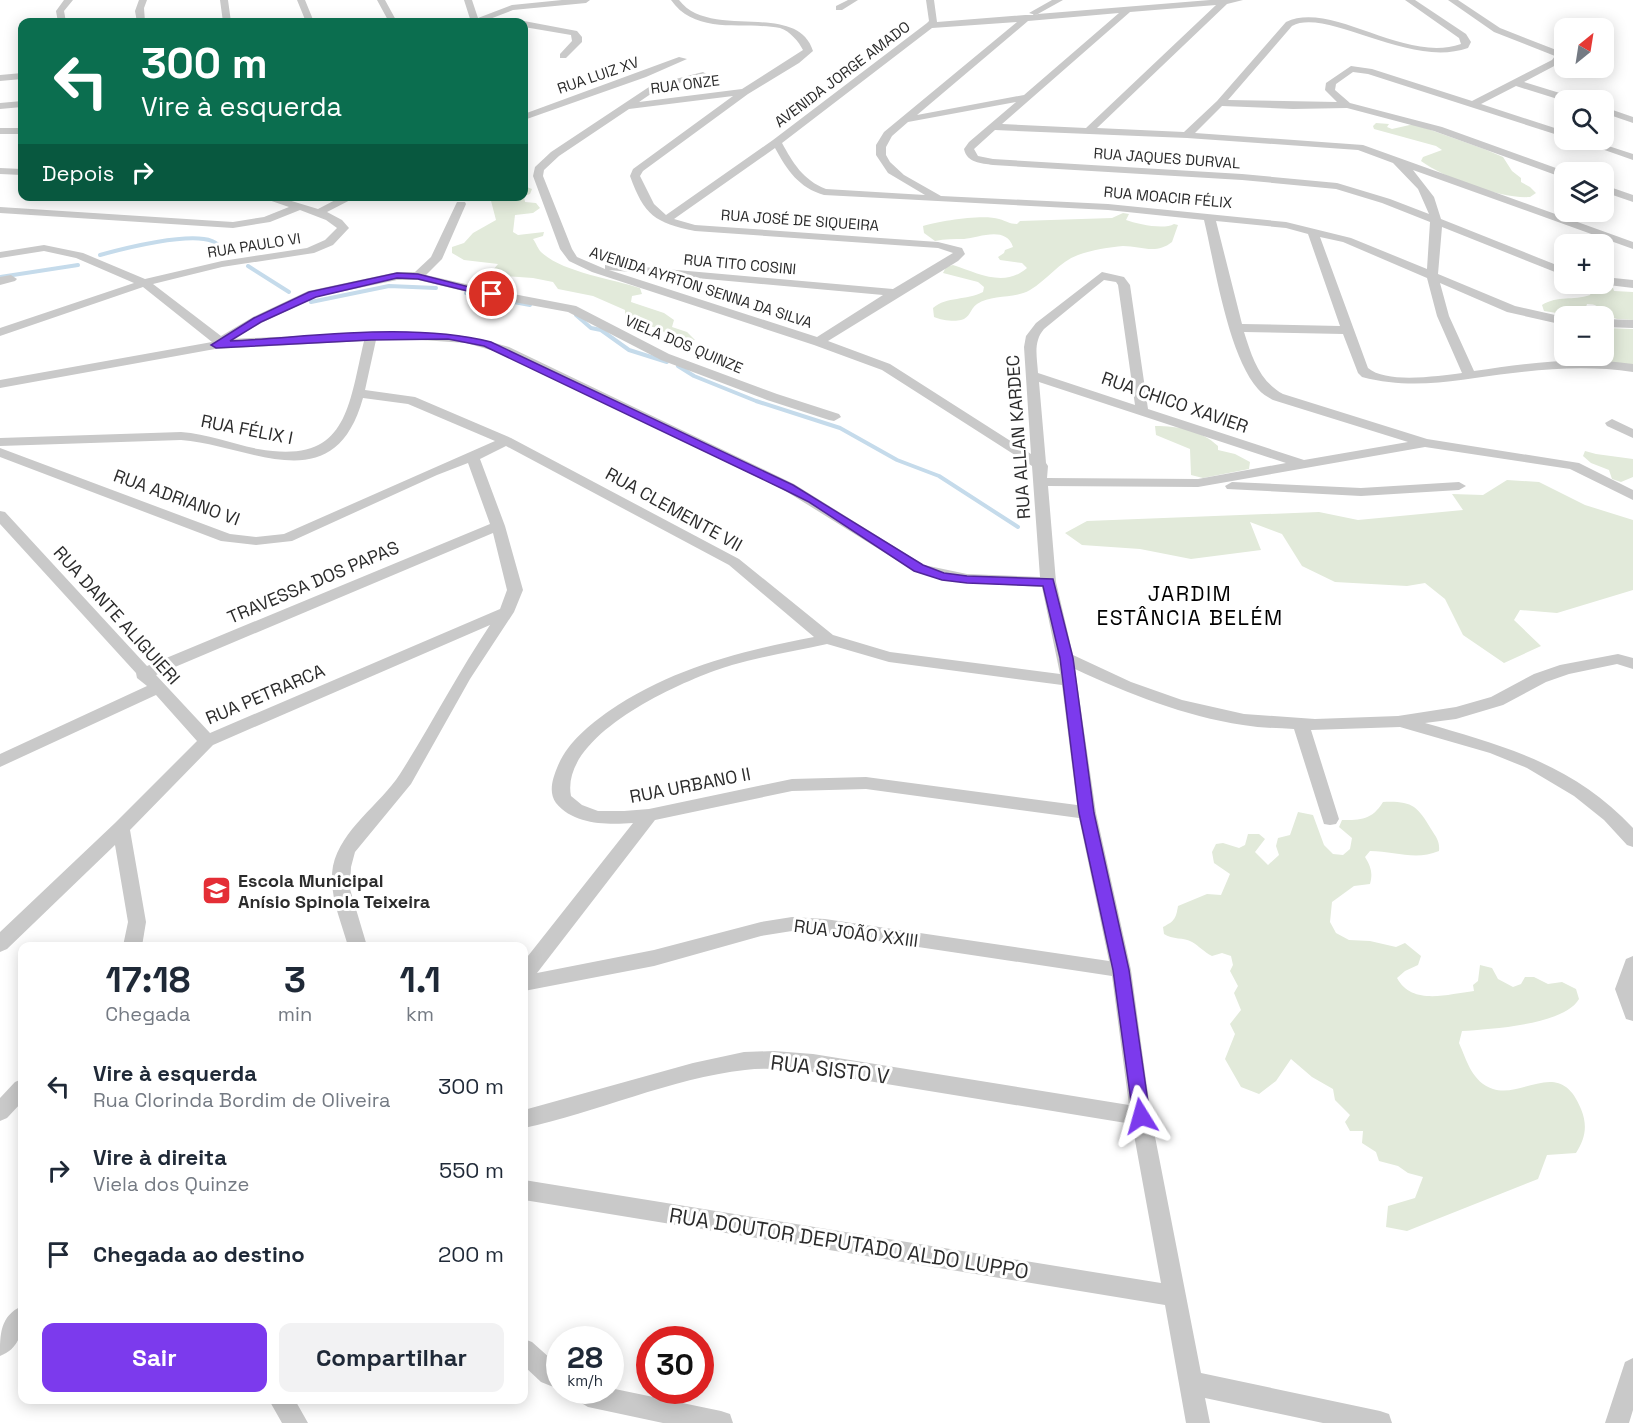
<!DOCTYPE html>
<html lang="pt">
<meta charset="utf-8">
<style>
body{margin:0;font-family:"Space Grotesk",sans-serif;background:#f2f2f3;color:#1f2937;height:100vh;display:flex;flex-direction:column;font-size:22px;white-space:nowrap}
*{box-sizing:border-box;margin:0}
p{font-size:20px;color:#747a83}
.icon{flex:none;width:33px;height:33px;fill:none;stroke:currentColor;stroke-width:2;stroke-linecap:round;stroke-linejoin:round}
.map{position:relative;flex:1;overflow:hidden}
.drawer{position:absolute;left:18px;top:942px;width:510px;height:462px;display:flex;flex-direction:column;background:#fff;border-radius:12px;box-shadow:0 3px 15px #0003}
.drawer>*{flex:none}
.top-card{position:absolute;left:18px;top:18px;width:510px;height:183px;border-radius:12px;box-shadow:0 3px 15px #0003;background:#0b6e4f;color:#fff;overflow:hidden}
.needle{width:39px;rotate:30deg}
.fabs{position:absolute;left:1554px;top:18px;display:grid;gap:12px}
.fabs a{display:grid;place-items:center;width:60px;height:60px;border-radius:12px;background:#fff;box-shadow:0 3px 15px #0003;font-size:30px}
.speed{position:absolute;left:546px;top:1326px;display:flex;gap:12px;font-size:30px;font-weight:700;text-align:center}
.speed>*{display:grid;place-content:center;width:78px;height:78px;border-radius:50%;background:#fff;box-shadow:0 3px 15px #0003;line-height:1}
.speed small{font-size:15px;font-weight:400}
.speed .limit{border:9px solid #d22;background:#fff;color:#111}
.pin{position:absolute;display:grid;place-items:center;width:51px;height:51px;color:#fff;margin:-26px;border:3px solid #fff;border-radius:50%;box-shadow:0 2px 6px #0007}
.me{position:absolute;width:66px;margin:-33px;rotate:352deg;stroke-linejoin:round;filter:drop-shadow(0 0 4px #0008)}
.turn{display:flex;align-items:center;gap:21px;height:126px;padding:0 24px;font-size:27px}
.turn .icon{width:78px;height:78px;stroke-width:2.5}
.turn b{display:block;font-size:42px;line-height:51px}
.then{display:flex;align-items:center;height:57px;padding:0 24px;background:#0003;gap:12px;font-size:22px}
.eta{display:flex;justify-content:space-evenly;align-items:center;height:102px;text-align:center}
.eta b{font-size:36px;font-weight:800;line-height:42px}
.primary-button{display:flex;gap:12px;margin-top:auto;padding:12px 24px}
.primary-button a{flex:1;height:69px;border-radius:12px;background:#7c3aed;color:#fff;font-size:24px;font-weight:800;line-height:69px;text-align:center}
.primary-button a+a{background:#f2f2f3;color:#1f2937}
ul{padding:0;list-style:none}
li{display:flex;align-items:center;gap:18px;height:84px;padding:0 24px}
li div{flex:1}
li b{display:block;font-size:22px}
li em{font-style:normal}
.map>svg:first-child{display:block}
</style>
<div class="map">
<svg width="1633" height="1423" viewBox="0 0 1633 1423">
<rect width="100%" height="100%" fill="#fff"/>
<path fill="#e2eada" d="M1376,123L1389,124L1387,127L1392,129L1414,124L1484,149L1503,157L1512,171L1521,178V182L1530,187L1536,193L1530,197C1501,199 1444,178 1421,161L1423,157L1442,150L1436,146L1374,129L1373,126Z
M524,186L532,189L530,194L524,196L525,202L536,203L540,208L533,213L515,215L513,232L518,235L544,232L543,236L533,239C536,243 538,249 541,252C562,272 612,279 640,288L642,294L632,296L631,302L664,313L674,320L672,327L687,332L695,340C679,343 672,335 658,329C647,324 636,324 625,318V310L593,296L558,289L553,282L533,278L503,276L493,270L498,264L464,260L452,253V247L464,243L473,233L496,220L490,197L524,196Z
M1123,213L1129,214L1126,220C1137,224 1164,230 1174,224L1178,225L1172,242C1156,255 1141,246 1123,246C1110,247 1091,250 1078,255C1059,262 1047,280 1030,290C1015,299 992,294 977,304C970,309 970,318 961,320C954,322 941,320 934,317L933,308C947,296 966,301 983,292L984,287L978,282L943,273L946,267L953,265C978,273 1004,288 1027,268L1022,263L1000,260L998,257L1004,253L1005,250L1013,247C1006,225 978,238 964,239C954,239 945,239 935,241L924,233L923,226C940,221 983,214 999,219C1007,221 1009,224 1017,224L1020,221L1112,218Z
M1597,285L1613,288L1614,291L1633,292V320L1617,319L1605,315C1600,307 1596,304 1587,304L1584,313L1576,316L1544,311L1542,305C1558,295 1573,301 1590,295L1593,288Z
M1604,328L1633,329V365L1594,360L1586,356H1604Z
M1155,426C1179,426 1201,430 1218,446V450L1235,454L1250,462L1249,469L1203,478L1191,475L1190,449L1156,435Z
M1585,451L1596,454L1633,459V477L1621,482L1612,479L1609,470L1591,463L1583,456Z
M1507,480L1539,482L1585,505L1633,520V590L1557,613L1520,610L1514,620L1541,646L1504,663L1463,635L1445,599L1425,583L1407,586L1335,582L1302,566L1282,534L1250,522L1261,550L1191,559L1140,549L1082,545L1065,533L1087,521L1319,512L1358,520L1463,510L1452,494L1483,495Z
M1383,802C1411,801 1417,805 1431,829C1436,837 1440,841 1439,851C1415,861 1395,851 1370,851L1365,857C1371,867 1373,873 1370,884L1354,886L1332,902L1330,922L1336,933L1349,940L1370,941L1396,947L1405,943L1421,956L1418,965L1405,971L1397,978C1412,1006 1448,994 1474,991L1473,985L1478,981L1480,965L1492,968L1498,979L1513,987L1521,984L1525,977H1534L1548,984L1562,982L1576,989L1579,999C1564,1025 1491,1029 1462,1031L1459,1043C1467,1061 1472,1082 1493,1089C1524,1099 1560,1056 1581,1109C1588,1126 1585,1139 1576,1153L1547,1155L1538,1179L1407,1231L1386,1227L1388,1206L1415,1198L1423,1177L1408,1173L1398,1166L1379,1161L1376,1152L1362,1143L1363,1131H1350L1345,1122L1350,1115L1335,1100L1333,1089L1312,1077L1291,1059L1276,1081L1259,1094L1241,1087L1225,1059L1235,1034L1230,1024L1241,1010L1234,993L1238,986L1230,971L1233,965L1231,956L1222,953L1212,956C1204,952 1199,946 1192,942C1184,937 1172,940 1164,934L1163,927C1175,921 1176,918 1178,906L1207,894L1221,895L1230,874L1214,863L1212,852L1216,844L1223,843L1239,848L1245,845L1248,834H1259L1265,839L1255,852L1268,865L1279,855L1276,846L1278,838L1290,835L1298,812L1313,815L1324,845L1333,854L1343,855L1350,849L1352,838L1339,827L1342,820C1361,820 1372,820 1383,802Z"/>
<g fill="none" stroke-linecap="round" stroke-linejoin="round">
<path stroke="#c5dbeb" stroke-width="4" d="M100,255C125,248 189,232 212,241C218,244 223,248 228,252
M248,266L289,292
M0,277L78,265
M466,293L530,305
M311,302L389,286L436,288
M576,315L591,328L601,330L629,350L667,362
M678,366L694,376L756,401L840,428L897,460L939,476L1018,527"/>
<path fill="#c9c9c9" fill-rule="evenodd" d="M64,0H73L64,11L66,22H58L56,11Z
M139,0H147L144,8L145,22H137L135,11Z
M220,0H228L231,22H223Z
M297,0H305L314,22H306Z
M377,0H385L397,22H389Z
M464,0H472L478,18L512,5L562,0H590L586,3L513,10L482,22H471Z
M671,0H679C710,41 797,0 813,51L799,63L748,94L643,171L640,176L654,204L666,215L773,140L927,23L929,21L926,0H934L937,22L1210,0H1243L1227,4L1097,128L1184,132L1217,101L1286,22C1332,0 1404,64 1461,44L1459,38L1405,0H1415L1466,34L1471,42L1468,48C1409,69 1327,7 1292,26L1228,100L1337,102L1325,90L1326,83L1351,66L1372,69L1472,101L1552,60L1555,56L1494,32L1448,0H1458L1500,28L1564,53L1558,64L1524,82L1576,98L1578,100L1564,101L1516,86L1481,104L1564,131V137L1368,74L1353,72L1336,84L1335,90L1350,103L1442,127L1567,172H1564V178L1434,131L1347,108L1293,109L1222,106L1195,133L1363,145L1633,242V249L1413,170L1434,197L1441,219L1564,268V275L1560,274L1442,227L1438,274L1515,306L1564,317V325L1507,312L1440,283L1449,316L1474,371C1526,363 1580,356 1633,364V372C1593,366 1553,368 1513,373C1460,379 1416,391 1362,377L1358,373L1343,334L1244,332C1252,357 1259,381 1283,394L1427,439L1579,463L1633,490V500L1570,469L1425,447L1198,487L1048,486L1056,582L1073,655L1131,682L1182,700L1244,714L1315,719L1398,716L1456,707L1491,697L1534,674L1560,665L1618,654L1633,658V669L1617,664L1569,674L1546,682L1503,705L1456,719L1425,723C1505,746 1574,765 1633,828V847L1627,845L1604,820L1574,796L1527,768L1490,753L1400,727L1311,730L1339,819L1336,824L1330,825L1324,824L1294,729C1277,728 1260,728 1243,725C1184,716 1129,694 1075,669L1096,813L1131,970L1151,1116L1201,1373L1380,1411L1389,1414L1392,1423H1323L1205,1398L1210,1423H1186L1165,1305L524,1200V1180L1161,1283L1132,1124L813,1072C790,1070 767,1067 745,1070C672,1078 595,1113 524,1128V1110L693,1063L744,1052L774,1051L813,1054L1129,1105L1112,976L825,933L792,931L761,936L654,966L524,991V961L633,823C608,825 574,825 556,803C548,792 553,778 557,768C566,744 589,725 609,711C672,668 741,651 814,637L729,565L506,446L480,459L505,526L523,590L514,612L470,679L411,784L355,852L351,867L350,889L367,946H348C341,921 328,893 333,866C341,829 380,805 400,774C431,725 458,673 490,625L213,745L130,830L146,922L142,946H123L128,922L115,845L7,949L0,952V932L115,823L197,741L156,695L0,767V754L147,686L137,678L136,673L0,524V511L5,512L147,666L490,524L468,463L437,475L292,541L256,545L221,541L0,457V448L230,534L256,537L284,534L495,441L408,404L363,398C334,502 253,446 181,440L0,446V438L181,432C208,434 232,444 258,449C347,465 348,409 364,341L215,349L0,388V380L212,342L143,287L0,336V328L134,283L76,258L44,251L0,258V252L44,245L83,253L145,279L222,261L307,248L325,240L337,228L326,220L300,210L270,222L233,228L0,213V207L233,222L264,217L289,207L257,196H275L318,209L343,196H358L327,212L342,220L349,228L333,245L314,253L222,267L153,284L221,336L253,317L308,291L397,272H415L431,257L457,202H465L466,204L442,259L426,275L492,290L576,306L669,354L777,394L839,414L841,417L834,421L829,420L767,400L661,360L568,312L492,298L418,280H397L316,297L261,323L233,339C269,337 304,336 340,335C398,332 453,329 509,347L794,484L924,565L967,574L1040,577L1032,466L882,370L814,345L592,272L569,261L560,249L533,176L535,167L551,152L652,85L703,72L708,75L658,89L639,102L742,89L803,50C799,42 790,31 780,28C744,21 696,36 671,0ZM1216,5L1086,128L1002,124L1130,12ZM1119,13L1024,95L917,115L1028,21ZM1017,22L884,132L876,145V155L888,173L925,195L826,189C803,180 793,163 782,143L932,28ZM733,96L633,169L630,176C644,215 655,223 695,231L938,248L953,253L893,289L609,264L605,265V269L577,257L572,249L543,176L544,170L559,156L629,109ZM1016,102L969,142L964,149C967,163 981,163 993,165L1242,180L1336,189L1382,203L1430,222L1427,269L1351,238L1286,222L1108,204L941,196L904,175L890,162L886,155V147L892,136L908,122ZM995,130L1187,138L1358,150L1393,163L1418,189L1429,214L1390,199L1337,183L1242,174L993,159L978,156L974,149ZM775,148C787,170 799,188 824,195L1108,210L1204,220C1215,266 1228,355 1258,389C1262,394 1268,397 1273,400L1408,442L1304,460L1148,409L1130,285L1124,277L1102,272L1036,323L1026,336L1024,347L1031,454L890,364L828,341L958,261L965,254L962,248L938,242L695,225L674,219ZM1216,221L1286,228L1308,234L1340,326L1242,324ZM1320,237L1343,242L1427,278L1437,316L1462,373C1438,376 1387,384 1368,368ZM609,270L883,295L817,337ZM1104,280L1116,282L1118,285L1135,405L1038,373C1037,356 1033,342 1044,329ZM407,339L466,343L501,353L784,490L914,571L967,583L1042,587L1060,674L890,652L833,635L739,559L511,438L415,397L365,390L376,340ZM1039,382L1286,463L1198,479L1047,478L1048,466L1046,463ZM493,533L507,590L500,609L210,733L156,675ZM827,644L889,662L1062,685L1077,805L866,777L792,779L649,809L624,811H598L582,805L571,796C559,734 685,679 732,665C763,656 795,651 827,644ZM866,789L1079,818L1109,961L825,919L792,917L761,922L654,950L537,973L655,820L792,791Z
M848,0H858L842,10H836V6Z
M1052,0H1063L1036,15L1029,13Z
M524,21L577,31L582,37V42L566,58H560V54L572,41L571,35L524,27V22H521Z
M679,57L687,59L646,77L524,120V114Z
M22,73V79L0,81V75Z
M22,101V107L0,109V103Z
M1604,107L1633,117V123L1604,113Z
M0,128H22V134H0Z
M1576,140H1590L1633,154V160Z
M0,168L22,169V175L0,174Z
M1604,185L1633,195V202L1604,192Z
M11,275L17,279L15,281L0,285V277Z
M1604,277L1633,280V288L1600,284H1604Z
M1604,319L1633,320V328L1604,327Z
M1612,419L1633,429V438L1607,426L1605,423Z
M1232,482L1361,488L1459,482L1466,486L1459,490L1361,496L1227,489L1225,486Z
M1633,956V1021L1626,1019L1615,989L1626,959Z
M22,1079V1102L7,1118L0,1121V1098L15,1082Z
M22,1306C24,1326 22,1348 0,1356C0,1334 0,1316 22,1306Z
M524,1339L532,1342L560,1367L561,1390L541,1382L524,1366Z
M1633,1358V1410L1629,1423H1605L1625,1362Z
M610,1388L721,1411L730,1414L733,1423H663L588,1407L573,1398L569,1390H610Z
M269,1400H295L308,1423H282Z"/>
</g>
<path fill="#7c3aed" stroke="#51269a" stroke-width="1.5" d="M397,273L418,274L497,294L492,297L418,279L397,278L316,297L261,322L230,341C312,337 411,322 491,342L793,485L923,565L944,573L967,576L1053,579L1073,658L1094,813L1129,970L1150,1116L1147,1121L1141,1124L1135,1121L1133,1116L1113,970L1079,813L1060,658L1043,586L967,583L942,580L914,571L809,502L785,490L484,346L448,339L371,340L216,348L211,345L254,318L309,292Z"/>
<defs>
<symbol id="school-square" viewBox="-11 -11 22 22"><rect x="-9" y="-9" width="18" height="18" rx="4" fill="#e42e36" stroke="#fff"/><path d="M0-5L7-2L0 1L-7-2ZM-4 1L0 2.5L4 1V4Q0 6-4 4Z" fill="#fff"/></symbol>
</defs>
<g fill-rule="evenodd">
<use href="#school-square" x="200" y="874" width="33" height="33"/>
</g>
<g text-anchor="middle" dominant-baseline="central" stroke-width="6" stroke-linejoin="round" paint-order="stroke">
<g font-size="15" fill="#2c2c2c" stroke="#fff">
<text transform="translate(842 74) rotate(-37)">AVENIDA JORGE AMADO</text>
<text transform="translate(598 75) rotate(-19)">RUA LUIZ XV</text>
<text transform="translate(685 84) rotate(-7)">RUA ONZE</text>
<text transform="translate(1167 158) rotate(4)">RUA JAQUES DURVAL</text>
<text transform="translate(1168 197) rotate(5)">RUA MOACIR FÉLIX</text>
<text transform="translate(800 220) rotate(4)">RUA JOSÉ DE SIQUEIRA</text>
<text transform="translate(254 245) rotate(-9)">RUA PAULO VI</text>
<text transform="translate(740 264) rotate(5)">RUA TITO COSINI</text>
<text transform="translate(701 287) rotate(18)">AVENIDA AYRTON SENNA DA SILVA</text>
<text transform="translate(684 344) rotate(23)">VIELA DOS QUINZE</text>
</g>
<g font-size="18" fill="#2c2c2c" stroke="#fff">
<text transform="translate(1175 402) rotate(19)">RUA CHICO XAVIER</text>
<text transform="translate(247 429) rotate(11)">RUA FÉLIX I</text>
<text transform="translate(1018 437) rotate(-94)">RUA ALLAN KARDEC</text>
<text transform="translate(177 497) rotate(20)">RUA ADRIANO VI</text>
<text transform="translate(674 509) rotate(29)">RUA CLEMENTE VII</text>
<text transform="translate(313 582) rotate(-23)">TRAVESSA DOS PAPAS</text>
<text transform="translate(117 615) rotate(48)">RUA DANTE ALIGUIERI</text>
<text transform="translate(265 694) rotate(-23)">RUA PETRARCA</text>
<text transform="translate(690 785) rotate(-11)">RUA URBANO II</text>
<text transform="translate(856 933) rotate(7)">RUA JOÃO XXIII</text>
</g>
<g font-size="18" font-weight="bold" fill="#2c2c2c" stroke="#fff" text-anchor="start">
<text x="238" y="880">Escola Municipal<tspan x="238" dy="21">Anísio Spinola Teixeira</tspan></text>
</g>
<g font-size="21" letter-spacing="1.5" fill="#000" stroke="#fff">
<text x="1190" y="593">JARDIM<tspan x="1190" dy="24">ESTÂNCIA BELÉM</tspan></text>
</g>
<g font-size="21" fill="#2c2c2c" stroke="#fff">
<text transform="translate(830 1069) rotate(7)">RUA SISTO V</text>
<text transform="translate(849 1243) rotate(9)">RUA DOUTOR DEPUTADO ALDO LUPPO</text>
</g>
</g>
</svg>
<div class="fabs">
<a><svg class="needle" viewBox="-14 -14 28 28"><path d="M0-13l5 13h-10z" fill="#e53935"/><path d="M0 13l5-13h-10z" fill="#747a83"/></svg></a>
<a><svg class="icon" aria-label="search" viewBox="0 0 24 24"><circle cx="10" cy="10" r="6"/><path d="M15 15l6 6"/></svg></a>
<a><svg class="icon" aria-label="layers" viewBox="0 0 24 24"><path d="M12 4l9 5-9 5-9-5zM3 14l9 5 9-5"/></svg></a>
<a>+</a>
<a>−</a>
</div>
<div class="speed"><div>28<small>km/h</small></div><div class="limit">30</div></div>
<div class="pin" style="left:492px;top:294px;background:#d93025"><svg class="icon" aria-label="arrive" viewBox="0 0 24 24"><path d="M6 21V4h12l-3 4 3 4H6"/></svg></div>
<svg class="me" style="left:1141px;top:1116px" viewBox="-20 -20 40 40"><path d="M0-17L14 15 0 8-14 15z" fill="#7c3aed" stroke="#fff" stroke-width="4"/></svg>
<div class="top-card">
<div class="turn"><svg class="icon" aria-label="left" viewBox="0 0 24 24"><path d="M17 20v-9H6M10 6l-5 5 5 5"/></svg><div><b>300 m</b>Vire à esquerda</div></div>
<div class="then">Depois<svg class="icon" aria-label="right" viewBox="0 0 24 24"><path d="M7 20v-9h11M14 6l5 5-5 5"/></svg></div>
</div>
<section class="drawer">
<div class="eta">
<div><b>17:18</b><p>Chegada</p></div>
<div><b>3</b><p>min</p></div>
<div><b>1.1</b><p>km</p></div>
</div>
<ul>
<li><svg class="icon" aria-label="left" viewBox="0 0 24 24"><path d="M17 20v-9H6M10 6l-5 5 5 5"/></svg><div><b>Vire à esquerda</b><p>Rua Clorinda Bordim de Oliveira</p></div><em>300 m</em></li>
<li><svg class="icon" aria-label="right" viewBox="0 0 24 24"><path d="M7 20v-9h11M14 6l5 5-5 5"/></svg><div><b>Vire à direita</b><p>Viela dos Quinze</p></div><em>550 m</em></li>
<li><svg class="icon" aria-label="arrive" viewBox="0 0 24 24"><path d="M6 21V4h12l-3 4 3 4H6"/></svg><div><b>Chegada ao destino</b></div><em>200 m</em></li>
</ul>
<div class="primary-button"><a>Sair</a><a>Compartilhar</a></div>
</section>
</div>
